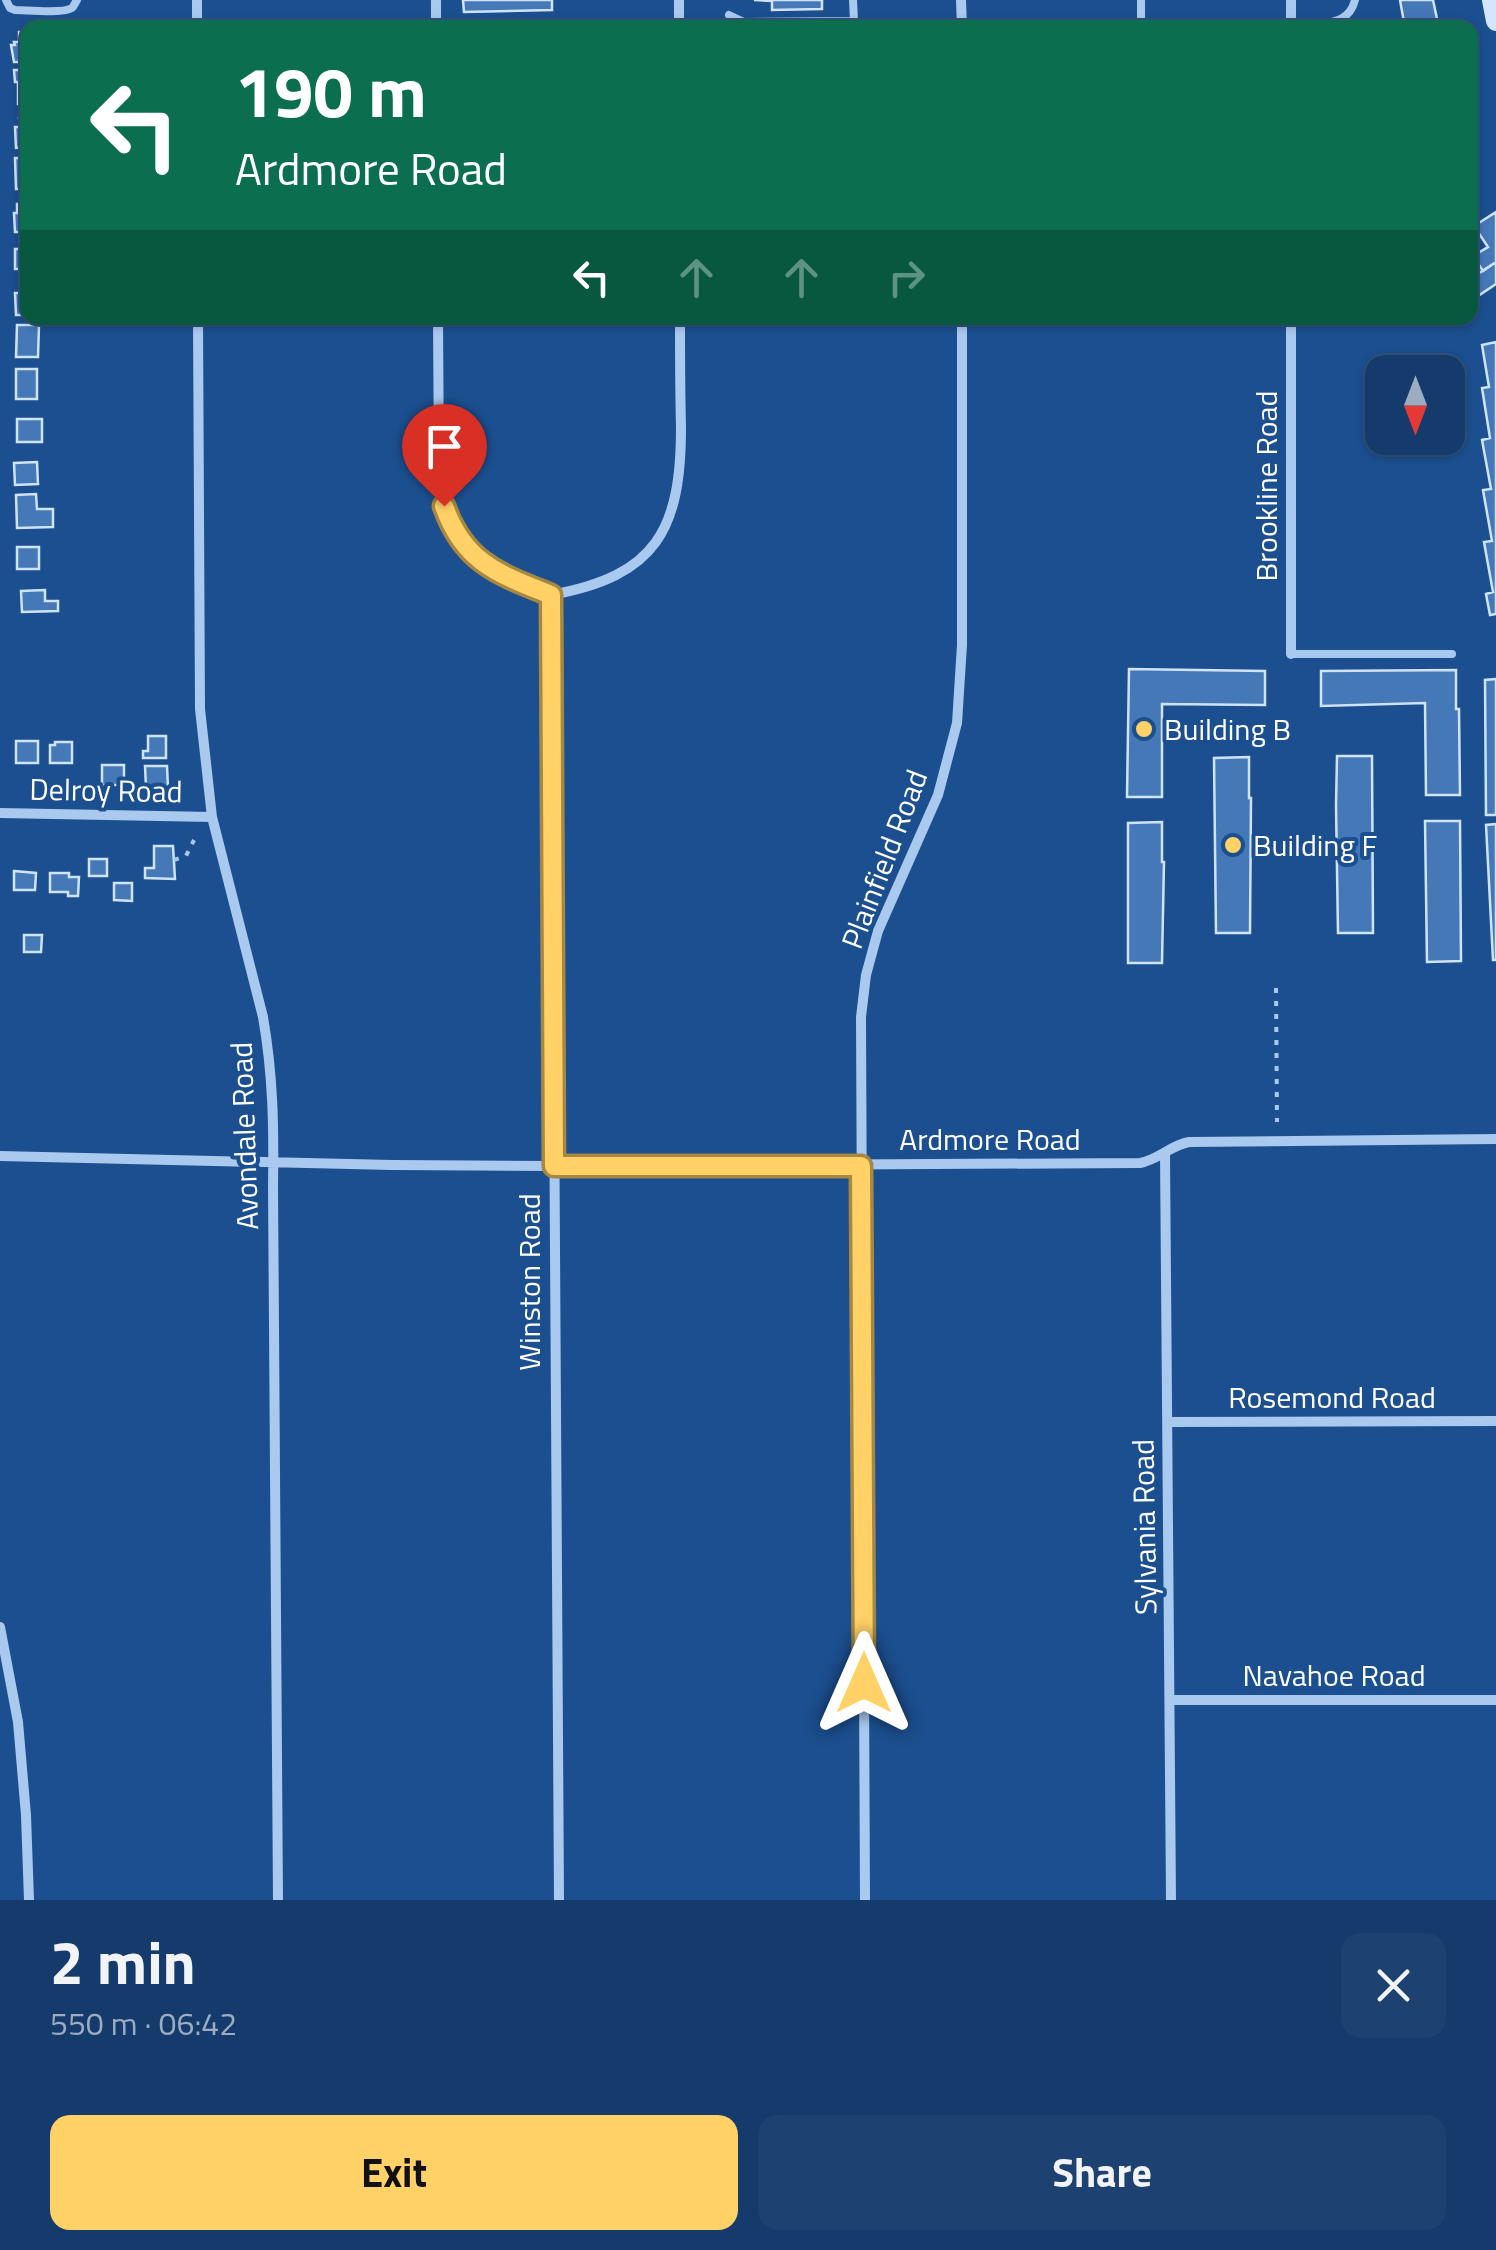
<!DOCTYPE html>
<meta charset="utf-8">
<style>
body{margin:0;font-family:"Titillium Web",sans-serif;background:#1d4271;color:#f1f3f6;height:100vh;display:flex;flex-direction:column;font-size:38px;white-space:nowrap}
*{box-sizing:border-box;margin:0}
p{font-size:32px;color:#9dadc1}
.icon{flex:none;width:55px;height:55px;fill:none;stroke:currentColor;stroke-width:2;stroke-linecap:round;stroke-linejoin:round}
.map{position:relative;height:1900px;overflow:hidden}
.side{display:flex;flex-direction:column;background:#143b6b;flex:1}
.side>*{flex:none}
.guide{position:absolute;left:20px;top:20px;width:1458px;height:305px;border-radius:20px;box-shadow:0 2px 8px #0004,0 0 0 2px #33557e;background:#0b6e4f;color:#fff;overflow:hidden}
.needle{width:65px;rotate:180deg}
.fabs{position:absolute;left:1365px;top:355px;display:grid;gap:20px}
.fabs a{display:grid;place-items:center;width:100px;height:100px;border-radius:20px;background:#143b6b;box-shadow:0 2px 8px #0004,0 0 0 2px #33557e;font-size:50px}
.pin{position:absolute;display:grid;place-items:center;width:85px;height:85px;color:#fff;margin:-102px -42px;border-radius:50% 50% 50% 0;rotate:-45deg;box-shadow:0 0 10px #0007}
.pin .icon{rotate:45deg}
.me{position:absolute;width:110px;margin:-55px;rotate:0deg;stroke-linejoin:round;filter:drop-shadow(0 0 8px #0008)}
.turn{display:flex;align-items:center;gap:35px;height:210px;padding:0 50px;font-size:45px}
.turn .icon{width:130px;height:130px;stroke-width:2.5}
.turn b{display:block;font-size:70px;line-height:85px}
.lanes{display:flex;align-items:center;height:95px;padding:0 50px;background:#0003;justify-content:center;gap:50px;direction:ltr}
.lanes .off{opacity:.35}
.round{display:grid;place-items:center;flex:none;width:105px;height:105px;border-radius:20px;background:#1d4271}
.summary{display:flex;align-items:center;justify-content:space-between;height:170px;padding:0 50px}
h1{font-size:60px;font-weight:700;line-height:75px}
.action{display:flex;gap:20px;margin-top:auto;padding:20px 50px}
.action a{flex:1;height:115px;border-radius:20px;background:#ffd166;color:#111;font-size:40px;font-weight:700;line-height:115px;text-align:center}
.action a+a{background:#1d4271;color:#f1f3f6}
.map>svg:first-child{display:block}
</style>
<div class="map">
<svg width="1496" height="1900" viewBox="0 0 1496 1900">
<rect width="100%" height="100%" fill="#1b4f8f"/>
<path fill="#4478b7" stroke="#cfe3fa" stroke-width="2.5" d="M463,0H552V10L464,12Z
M754,0H822V9L772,10V1Z
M1400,0H1433L1439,28H1405Z
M19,32H28V62H14L11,45H15L14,42H19Z
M14,70H28V104H18V82H15Z
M19,118H28V147L16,148L15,127H20Z
M15,158H28V189H16Z
M17,204H28V232H15L14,213H17Z
M1496,212V262L1483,271L1473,256L1488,247L1474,226Z
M15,249H28V269H15Z
M1496,262V284L1475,298L1470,292V279Z
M15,293H28V315H16Z
M17,325H39L38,357H16Z
M1496,342V614L1490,615L1486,594L1493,592L1484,542L1492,541L1483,490L1491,489L1482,440L1490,438L1482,388L1489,387L1482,345Z
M16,369H37V399H16Z
M17,419H42V442H17Z
M37,462L38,484L15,485L14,463Z
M36,494L37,509H53V527L17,528L16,495Z
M17,547H39V569H17Z
M45,590V601H58V611L22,612L21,591Z
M1129,669L1265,671V705L1162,704V797H1127Z
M1456,670V709H1459L1460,795H1426L1425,703L1321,706V671Z
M1496,679V815H1486L1485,680Z
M148,736H166V758H143V751H148Z
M16,741H38V763H16Z
M55,742H72V763H50V745H55Z
M1337,756H1372L1373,933H1338L1336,805Z
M1249,757V798H1251L1250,933H1216L1214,758Z
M102,765H124V785H102Z
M145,766H167L168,788H146Z
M1425,821H1460L1461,961L1427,962Z
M1162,822V862H1164L1162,963H1128V823Z
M1496,824V960H1493L1486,825Z
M154,846H173L175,879L145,878V868H154Z
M89,859H107V876H89Z
M14,871L36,873L35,890H14Z
M50,873H69V877H79L78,896H68V892H50Z
M114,883H132V901L114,900Z
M24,935H42L41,952H24Z"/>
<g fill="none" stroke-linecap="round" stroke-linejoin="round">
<path stroke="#a9c9ee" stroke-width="4" stroke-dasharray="5 8" stroke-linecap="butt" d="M174,860L186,856L194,840
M1276,988L1277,1122"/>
<path stroke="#a9c9ee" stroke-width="8" d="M6,0L10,8L15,10C27,10 63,14 72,8C74,6 75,3 77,0
M1141,0V21
M729,15L744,22L854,21L853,0
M1317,25C1335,22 1350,20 1355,0
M1291,654H1452"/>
<path stroke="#a9c9ee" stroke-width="10" d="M197,0V28
M436,0V28
M679,0V28
M961,0L962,28
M1291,0V28
M198,318L200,709L212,817L263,1017C273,1075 274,1126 273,1185L278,1900
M438,318L439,468C446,550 480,566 551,595
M1291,318V654
M0,813L212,817
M1165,1153L1171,1900
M0,1156L392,1165L554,1166L1140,1163C1158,1160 1171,1145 1189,1142L1496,1139
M1168,1422L1496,1421
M0,1627L18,1722L26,1815L29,1900
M1171,1700H1496
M559,1900L551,595C657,576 681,529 681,427C680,390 680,354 680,318
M865,1900L861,1017L866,975L878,931L938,795L957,723L962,645V318"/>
<path stroke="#d6e6fa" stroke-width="20" d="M1492,0L1496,21"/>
</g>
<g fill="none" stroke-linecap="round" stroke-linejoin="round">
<defs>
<path id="route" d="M444,506C464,563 499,574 551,595L554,1166H861L864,1683"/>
</defs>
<use href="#route" stroke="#a68842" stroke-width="25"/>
<use href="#route" stroke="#ffd166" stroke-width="18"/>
</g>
<g fill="#ffd166" stroke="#1b4f8f" stroke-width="4">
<circle cx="1144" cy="729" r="10"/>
<circle cx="1233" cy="845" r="10"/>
</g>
<g text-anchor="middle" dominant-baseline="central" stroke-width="8" stroke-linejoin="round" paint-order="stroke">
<g font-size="30" fill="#fff" stroke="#1b4f8f">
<text transform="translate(1266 486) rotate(-90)">Brookline Road</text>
<text transform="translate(106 790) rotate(1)">Delroy Road</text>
<text transform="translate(884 859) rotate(-69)">Plainfield Road</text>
<text transform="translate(244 1136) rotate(-92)">Avondale Road</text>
<text x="990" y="1139">Ardmore Road</text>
<text transform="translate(529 1282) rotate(-90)">Winston Road</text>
<text x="1332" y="1397">Rosemond Road</text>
<text transform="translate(1144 1527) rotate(-91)">Sylvania Road</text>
<text x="1334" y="1675">Navahoe Road</text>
</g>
<g font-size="30" fill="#fff" stroke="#1b4f8f" text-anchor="start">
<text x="1164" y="729">Building B</text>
<text x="1253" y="845">Building F</text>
</g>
</g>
</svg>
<div class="fabs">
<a><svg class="needle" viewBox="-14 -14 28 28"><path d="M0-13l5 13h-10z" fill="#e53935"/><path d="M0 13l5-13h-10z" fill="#9dadc1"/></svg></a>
</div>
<div class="pin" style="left:444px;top:506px;background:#d93025"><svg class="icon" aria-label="arrive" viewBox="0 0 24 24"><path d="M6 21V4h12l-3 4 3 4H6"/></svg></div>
<svg class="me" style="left:864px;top:1683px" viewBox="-20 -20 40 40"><path d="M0-17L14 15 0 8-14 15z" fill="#ffd166" stroke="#fff" stroke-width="4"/></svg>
<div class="guide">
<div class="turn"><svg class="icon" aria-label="left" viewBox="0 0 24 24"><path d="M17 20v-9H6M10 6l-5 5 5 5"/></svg><div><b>190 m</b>Ardmore Road</div></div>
<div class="lanes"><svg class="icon" aria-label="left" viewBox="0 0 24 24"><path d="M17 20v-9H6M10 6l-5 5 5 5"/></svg><svg class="icon off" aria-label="ahead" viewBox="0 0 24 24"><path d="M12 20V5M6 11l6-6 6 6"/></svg><svg class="icon off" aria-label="ahead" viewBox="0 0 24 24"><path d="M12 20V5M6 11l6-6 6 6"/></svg><svg class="icon off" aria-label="right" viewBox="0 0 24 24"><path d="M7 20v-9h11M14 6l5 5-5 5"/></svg></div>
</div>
</div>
<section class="side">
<div class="summary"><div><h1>2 min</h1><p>550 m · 06:42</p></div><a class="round"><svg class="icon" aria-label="close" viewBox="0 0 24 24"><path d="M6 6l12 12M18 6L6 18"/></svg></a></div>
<div class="action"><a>Exit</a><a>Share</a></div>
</section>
